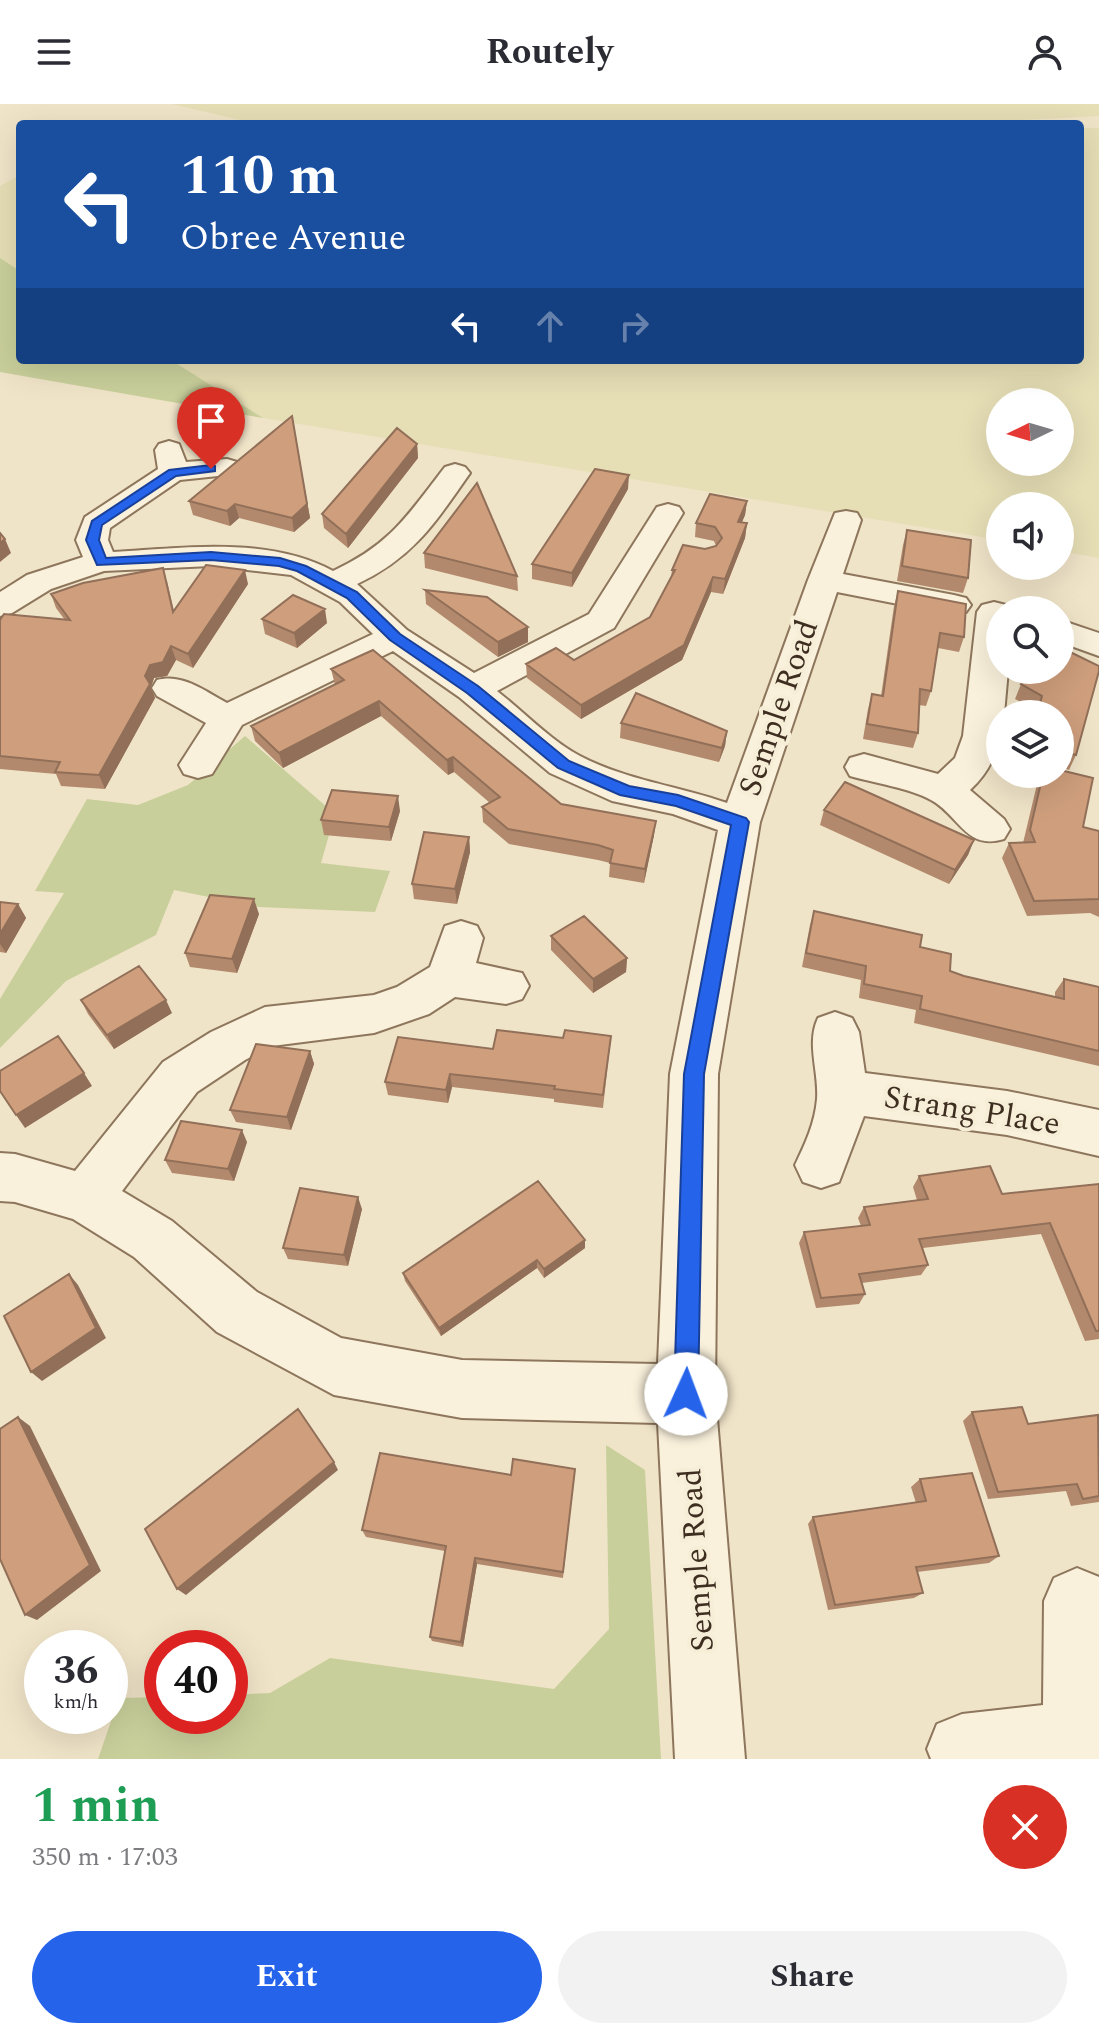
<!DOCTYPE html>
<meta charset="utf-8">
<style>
body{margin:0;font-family:Spectral,serif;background:#f2f2f3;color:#2b2b33;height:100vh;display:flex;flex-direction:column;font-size:30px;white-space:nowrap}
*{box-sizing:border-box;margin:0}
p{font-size:26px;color:#7c7c81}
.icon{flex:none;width:44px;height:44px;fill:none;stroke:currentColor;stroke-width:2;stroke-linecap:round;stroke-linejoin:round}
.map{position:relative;height:1655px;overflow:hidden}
.sheet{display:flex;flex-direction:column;background:#fff;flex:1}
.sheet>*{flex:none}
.hud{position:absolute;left:16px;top:16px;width:1068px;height:244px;border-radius:8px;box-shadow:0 8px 32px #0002;background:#1a4fa0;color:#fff;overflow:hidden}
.needle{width:52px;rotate:265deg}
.fabs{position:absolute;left:986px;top:284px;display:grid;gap:16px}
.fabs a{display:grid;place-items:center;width:88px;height:88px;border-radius:50%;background:#fff;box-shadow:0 8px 32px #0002;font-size:40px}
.speed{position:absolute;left:24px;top:1526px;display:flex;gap:16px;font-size:40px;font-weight:700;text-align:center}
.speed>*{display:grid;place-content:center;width:104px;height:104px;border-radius:50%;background:#fff;box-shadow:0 8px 32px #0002;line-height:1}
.speed small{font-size:20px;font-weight:400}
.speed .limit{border:12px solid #d22;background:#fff;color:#111}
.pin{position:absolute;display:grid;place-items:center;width:68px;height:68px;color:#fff;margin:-82px -34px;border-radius:50% 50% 50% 0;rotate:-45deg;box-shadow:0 0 8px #0007}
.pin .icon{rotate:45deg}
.me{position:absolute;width:88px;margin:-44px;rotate:2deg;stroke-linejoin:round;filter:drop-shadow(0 0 6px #0008)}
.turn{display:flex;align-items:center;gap:28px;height:168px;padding:0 32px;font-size:36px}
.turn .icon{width:104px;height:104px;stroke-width:2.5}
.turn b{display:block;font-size:56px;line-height:68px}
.lanes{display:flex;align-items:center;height:76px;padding:0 32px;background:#0003;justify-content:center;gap:40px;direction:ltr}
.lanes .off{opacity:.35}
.round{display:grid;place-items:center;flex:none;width:84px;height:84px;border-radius:42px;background:#f2f2f3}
.overview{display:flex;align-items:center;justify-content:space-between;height:136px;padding:0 32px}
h1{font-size:48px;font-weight:700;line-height:60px;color:#1e9e55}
.primary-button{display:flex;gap:16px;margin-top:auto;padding:16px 32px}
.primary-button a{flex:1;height:92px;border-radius:48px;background:#2563eb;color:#fff;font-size:32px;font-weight:700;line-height:92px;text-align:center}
.primary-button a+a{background:#f2f2f3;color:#2b2b33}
header{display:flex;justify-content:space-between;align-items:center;height:104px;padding:0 32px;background:#fff;font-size:36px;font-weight:700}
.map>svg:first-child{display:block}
</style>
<header><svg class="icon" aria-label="menu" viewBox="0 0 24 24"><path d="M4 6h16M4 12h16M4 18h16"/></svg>Routely<svg class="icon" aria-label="person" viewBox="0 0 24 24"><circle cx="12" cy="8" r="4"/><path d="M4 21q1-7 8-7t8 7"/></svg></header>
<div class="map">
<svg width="1099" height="1655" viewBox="0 0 1099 1655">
<rect width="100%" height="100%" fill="#f0e4c8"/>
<path fill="#e6deb5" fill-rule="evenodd" d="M172,0H1099V12L945,20H257Z
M1080,24H1099V454L1060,447V402H1000V436L263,314L171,256H1080ZM1000,298H1060V358H1000Z
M20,71V167L0,154V82Z"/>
<path fill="#c9cf9b" d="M0,154L20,167V256H171L263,314L0,268Z
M245,632L335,710L321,759L390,767L375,808L259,803L174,786L156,831L66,877L0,944V895L64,789L35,787L87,695L138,701L188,681Z
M606,1341L645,1366L661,1655H98L119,1594L162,1593V1612H230V1591L270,1589L330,1554L554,1585L609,1525Z"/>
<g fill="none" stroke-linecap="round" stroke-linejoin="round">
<defs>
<path id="minor" d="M169,337L179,340L186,358L227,355L237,358L242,364L237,370L180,376L110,424L108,436L113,448C185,444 267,432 333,467C391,440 407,412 445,363L455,360L465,363L470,369C435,419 413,454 357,480L407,526L474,569L589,510L657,403L668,400L679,403L683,409L614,524L497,587C523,607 550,636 580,652C626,676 678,682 727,699L808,476L835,409L846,407L857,409L861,416L843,470L954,491L966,494L971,501L966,508L954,511L837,488L760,718L718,970L715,1290L745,1655H675L658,1319L462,1314L334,1291L217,1228L134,1153L73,1115L15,1098L0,1097V1049L15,1050L75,1067L163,958L211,928L265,903L374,891L397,883L430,863L445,822L461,817L477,822L483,834L476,859L522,869L529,882L522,895L506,900L455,893L429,910L374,929L272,942L245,956L197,988L122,1087L172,1117L257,1188L341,1234L462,1256L658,1260L670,970L718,726L673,710L612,697L550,669L459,593L393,547L242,621L212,670L198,674L184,670L179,661L206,619L157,592L152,584L157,576C182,569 205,587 227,599L373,530L340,498L291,471L211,462L104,467L51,485L12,509L0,512V488L27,471L83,453L76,436L85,413L158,365L155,346L159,340Z
M994,498L1006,501L1009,506H1000V566H1008L1004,610H1000C1000,641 994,664 970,686L1004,715L1010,725L1004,735C966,747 959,711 931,696C910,684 874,679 850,672L845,663L850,654L864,650L938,670L955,654L963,632L977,508L982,501Z
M1060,516L1099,529V552L1060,538Z
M835,908L852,914L859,928L865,969L1007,987L1099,1006V1052L1007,1031L864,1012L839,1078L821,1084L803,1078L795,1061C805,1040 815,1019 817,995C819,968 806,939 818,914Z
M1077,1464L1099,1473V1655H931L927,1645L937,1620L962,1610L1043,1601L1044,1497L1054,1474Z"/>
</defs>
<use href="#minor" stroke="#8d765c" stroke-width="4"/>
<use href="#minor" fill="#faf1dc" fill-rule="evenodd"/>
</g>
<path fill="#b2896c" d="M292,312L310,414L294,428L239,414L230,422L193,411L189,397Z
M417,340L418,354L348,444L324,424L322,410Z
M628,385L572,483L532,475V460Z
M747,397L745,411L742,418L747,419L745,434L723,490L711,488L682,556L581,615L527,574L526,560L574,556L650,513L671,474L672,466L705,445L716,442L714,437L695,433L696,419Z
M907,426L968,474L963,489L897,477L903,441Z
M424,449L517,472L518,487L425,464Z
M167,477L174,507L248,480L193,564L176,556L167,572L154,574L151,583L155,594L105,685L61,682L56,670L0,665V516H65L56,504L51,490Z
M425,486L528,538L498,553L426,500Z
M898,487L964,533L959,548L938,544L931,587L926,602L919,601L918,629L913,644L863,635L868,605L872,590L881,592L894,502Z
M262,515L327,519L297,544L265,530Z
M1066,546L1099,562V567L1076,651L1069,666L1060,663V610H1035L1036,606L1015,595L1021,580L1039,566H1060V550Z
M331,565L561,700L654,731L644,779L609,773L610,759L598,756L509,740L483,718L482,703L490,699L454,668L448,671L381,612L283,664L255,637L251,622L335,581Z
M621,619L727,627L725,642L719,658L620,634Z
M1040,670H1060L1083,723L1099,727V813L1090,809L1027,812L1002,754L1009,739H1023L1038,676Z
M824,706L974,736L968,751L949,780L820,721Z
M400,707L391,737L324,731L321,716Z
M469,733L470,748L457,800L414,795L412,780Z
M0,798L18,800L26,814L6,849L0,848Z
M814,807L920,843L950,867L964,872L1055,893V888L1064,875L1099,883V962L914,919L916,906L859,894L861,876L802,863L810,821Z
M259,810L237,869L190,863L185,849Z
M551,832L627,854L626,868L593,889L551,846Z
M81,896L172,909L114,945L88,910Z
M611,932L603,1004L554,998V995L452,983L448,999L388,991L385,978L493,945L563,934Z
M310,947L314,960L291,1026L236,1018L230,1006Z
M247,1038L234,1077L172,1069L165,1056Z
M919,1072L1002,1090L1099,1080V1235L1085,1237L1041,1130L923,1144L928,1161L921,1171L862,1179L865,1190L859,1200L816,1204L799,1139L804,1128L861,1122L858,1114L864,1103L917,1096L913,1083Z
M362,1105L348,1162L288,1155L283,1144Z
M585,1136V1144L544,1174L537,1164L441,1232L405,1177L403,1169Z
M972,1308L1028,1320L1099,1313V1398L1071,1402L1066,1387L988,1395L963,1317Z
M575,1365L563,1474L477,1460L463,1543L432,1537L430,1533L445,1447L366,1433L362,1426L511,1371Z
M920,1375L999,1452L989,1459L917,1468L923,1489L914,1494L828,1506L808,1420L813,1413L916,1399L911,1383Z"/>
<path fill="#916f58" d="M292,312L310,414L294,428L292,414Z
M417,340L418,354L348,444L346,430Z
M629,371L628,385L572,483V469Z
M747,397L745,411L736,432L738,418Z
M235,400L239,414L230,422L227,407Z
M747,419L745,434L723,490L725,475Z
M5,435L11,449L0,458V439Z
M245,466L248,480L193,564L188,550Z
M713,473L711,488L682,556L581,615V601Z
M325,505L327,519L297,544L294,529Z
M528,523V538L498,553V538Z
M171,542L176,556L167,572L154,574L151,583L155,594L105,685L99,671L150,561Z
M379,597L381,612L283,664L279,649Z
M727,627L725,642L719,658L722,644Z
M453,653L454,668L448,671L447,656Z
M398,692L400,707L391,737L389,723Z
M656,717L654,731L644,779L645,765Z
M469,733L470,748L457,800L455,785Z
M974,736L968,751L949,780L955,766Z
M254,795L259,810L237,869L232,855Z
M18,800L26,814L6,849L0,840V830Z
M627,854L626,868L593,889V875Z
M166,896L172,909L114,945L107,931Z
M310,947L314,960L291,1026L287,1013Z
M84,969L92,982L25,1024L16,1011Z
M450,970L452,983L448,999L446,986Z
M242,1026L247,1038L234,1077L228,1065Z
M358,1093L362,1105L348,1162L344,1151Z
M585,1136V1144L544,1174V1165Z
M537,1156V1164L441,1232L439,1224Z
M69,1170L78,1181L106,1234L42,1277L31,1268Z
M18,1313L30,1322L101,1467L37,1516L25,1511Z
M334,1358L338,1366L186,1491L177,1485Z
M475,1454L477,1460L463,1543L461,1538Z"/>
<path fill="#cf9f7d" stroke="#916f58" stroke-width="2" d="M292,312L307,400L292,414L235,400L227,407L189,397Z
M397,324L417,340L346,430L322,410Z
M595,365L629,371L572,469L532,460Z
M477,379L517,472L424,449Z
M710,390L747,397L738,418L747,419L725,475L713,473L684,541L581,601L526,560L556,544L574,556L650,513L675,466H672L683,441L705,445L716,442L722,434L715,423L696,419Z
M907,426L971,436L968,474L902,462Z
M0,429L5,435L0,439Z
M206,461L245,466L188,550L171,542L163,558L150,561L145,572L150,580L99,671L55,668L60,658L0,652V516L4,510L70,516L51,490L83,479L163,464L173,508Z
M425,486L487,493L528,523L498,538Z
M898,487L966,500L964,533L940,529L931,587L920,585L918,629L867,620L872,590L883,592Z
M293,491L325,505L294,529L262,515Z
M373,546L561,700L656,717L645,765L610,759L613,746L598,741L508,725L482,703L500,693L453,653L447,656L379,597L279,649L251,622L344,576L331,565Z
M1066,546L1099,562V567L1076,651L1060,647V610H1037L1042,592L1021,580L1039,566H1060V550Z
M636,589L727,627L722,644L621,619Z
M1060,666L1093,674L1083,723L1099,727V795L1034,797L1009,739L1035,738L1030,726L1043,670H1060Z
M845,678L974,736L955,766L824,706Z
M332,686L398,692L389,723L321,716Z
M424,728L469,733L455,785L412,780Z
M210,791L254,795L232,855L185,849Z
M0,798L18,800L0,830Z
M814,807L922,831L920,843L951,850L950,867L964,872L1064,895V875L1099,883V947L920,905L922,892L864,880L866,862L806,849Z
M584,812L627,854L593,875L551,832Z
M139,862L166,896L107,931L81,896Z
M497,926L563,934L565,926L611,932L603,991L554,985L555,982L450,970L446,986L385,978L398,933L493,945Z
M58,932L84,969L16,1011L0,987V967Z
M256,940L310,947L287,1013L230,1006Z
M181,1017L242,1026L228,1065L165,1056Z
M990,1062L1002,1090L1099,1080V1227H1096L1050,1119L919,1135L928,1161L859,1170L865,1190L821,1194L804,1128L870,1121L864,1103L928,1095L919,1072Z
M538,1077L585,1136L544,1165L537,1156L439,1224L403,1169Z
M300,1084L358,1093L344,1151L283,1144Z
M69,1170L96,1224L31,1268L4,1212Z
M1022,1303L1028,1320L1098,1311L1099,1392L1083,1395L1077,1380L998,1388L972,1308Z
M298,1305L334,1358L177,1485L145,1425Z
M18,1313L90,1461L25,1511L0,1455V1325Z
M380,1349L511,1371L513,1355L575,1365L563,1468L475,1454L461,1538L430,1533L446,1442L362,1426Z
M972,1369L999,1452L916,1463L923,1489L835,1501L813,1413L926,1397L920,1375Z"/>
<path fill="#2563eb" stroke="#184099" stroke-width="2" d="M211,361L215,362V367L176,372L102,421L99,436L106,454L211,448L280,454L306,462L357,488L400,530L478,582L569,657L629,682L678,691L746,714L749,718L704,970L698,1290L694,1298L686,1302L677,1298L674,1290L684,970L731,721L676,702L620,691L558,664L467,589L390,536L347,494L297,467L279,462L211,456L97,461L86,436L92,417L169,366Z"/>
<g text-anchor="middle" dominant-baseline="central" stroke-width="8" stroke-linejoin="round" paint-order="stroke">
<g font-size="32" fill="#3d2e20" stroke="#f7eed8">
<text transform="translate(779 604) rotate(-71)">Semple Road</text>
<text transform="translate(972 1007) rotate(9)">Strang Place</text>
<text transform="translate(697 1456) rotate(-94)">Semple Road</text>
</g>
</g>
</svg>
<div class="fabs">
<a><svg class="needle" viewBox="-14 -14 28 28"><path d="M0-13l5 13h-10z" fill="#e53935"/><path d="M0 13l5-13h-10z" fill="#7c7c81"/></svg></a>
<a><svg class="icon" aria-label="sound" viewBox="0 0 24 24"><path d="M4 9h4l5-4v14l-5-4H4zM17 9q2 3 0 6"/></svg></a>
<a><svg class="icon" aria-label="search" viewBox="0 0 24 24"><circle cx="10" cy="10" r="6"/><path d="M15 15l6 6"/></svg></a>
<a><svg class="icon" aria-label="layers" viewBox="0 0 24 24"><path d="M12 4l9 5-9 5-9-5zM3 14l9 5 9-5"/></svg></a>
</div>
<div class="speed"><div>36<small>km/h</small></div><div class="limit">40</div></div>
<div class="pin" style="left:211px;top:365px;background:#d93025"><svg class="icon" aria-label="arrive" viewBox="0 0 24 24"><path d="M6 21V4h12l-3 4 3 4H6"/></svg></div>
<svg class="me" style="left:686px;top:1290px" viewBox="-20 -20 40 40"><circle r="19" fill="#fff"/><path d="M0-13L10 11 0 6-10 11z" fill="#2563eb"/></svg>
<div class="hud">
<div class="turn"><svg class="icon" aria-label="left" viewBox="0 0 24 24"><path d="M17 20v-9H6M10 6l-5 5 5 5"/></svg><div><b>110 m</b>Obree Avenue</div></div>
<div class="lanes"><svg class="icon" aria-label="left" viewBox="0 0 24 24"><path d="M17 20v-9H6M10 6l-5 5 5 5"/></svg><svg class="icon off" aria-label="ahead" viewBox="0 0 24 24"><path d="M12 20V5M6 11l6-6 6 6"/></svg><svg class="icon off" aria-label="right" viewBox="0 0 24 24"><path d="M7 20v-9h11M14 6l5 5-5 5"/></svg></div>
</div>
</div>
<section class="sheet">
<div class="overview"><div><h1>1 min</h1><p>350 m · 17:03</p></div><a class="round" style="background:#d93025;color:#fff"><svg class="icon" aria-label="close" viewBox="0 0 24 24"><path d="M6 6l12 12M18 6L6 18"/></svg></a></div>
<div class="primary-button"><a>Exit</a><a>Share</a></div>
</section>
